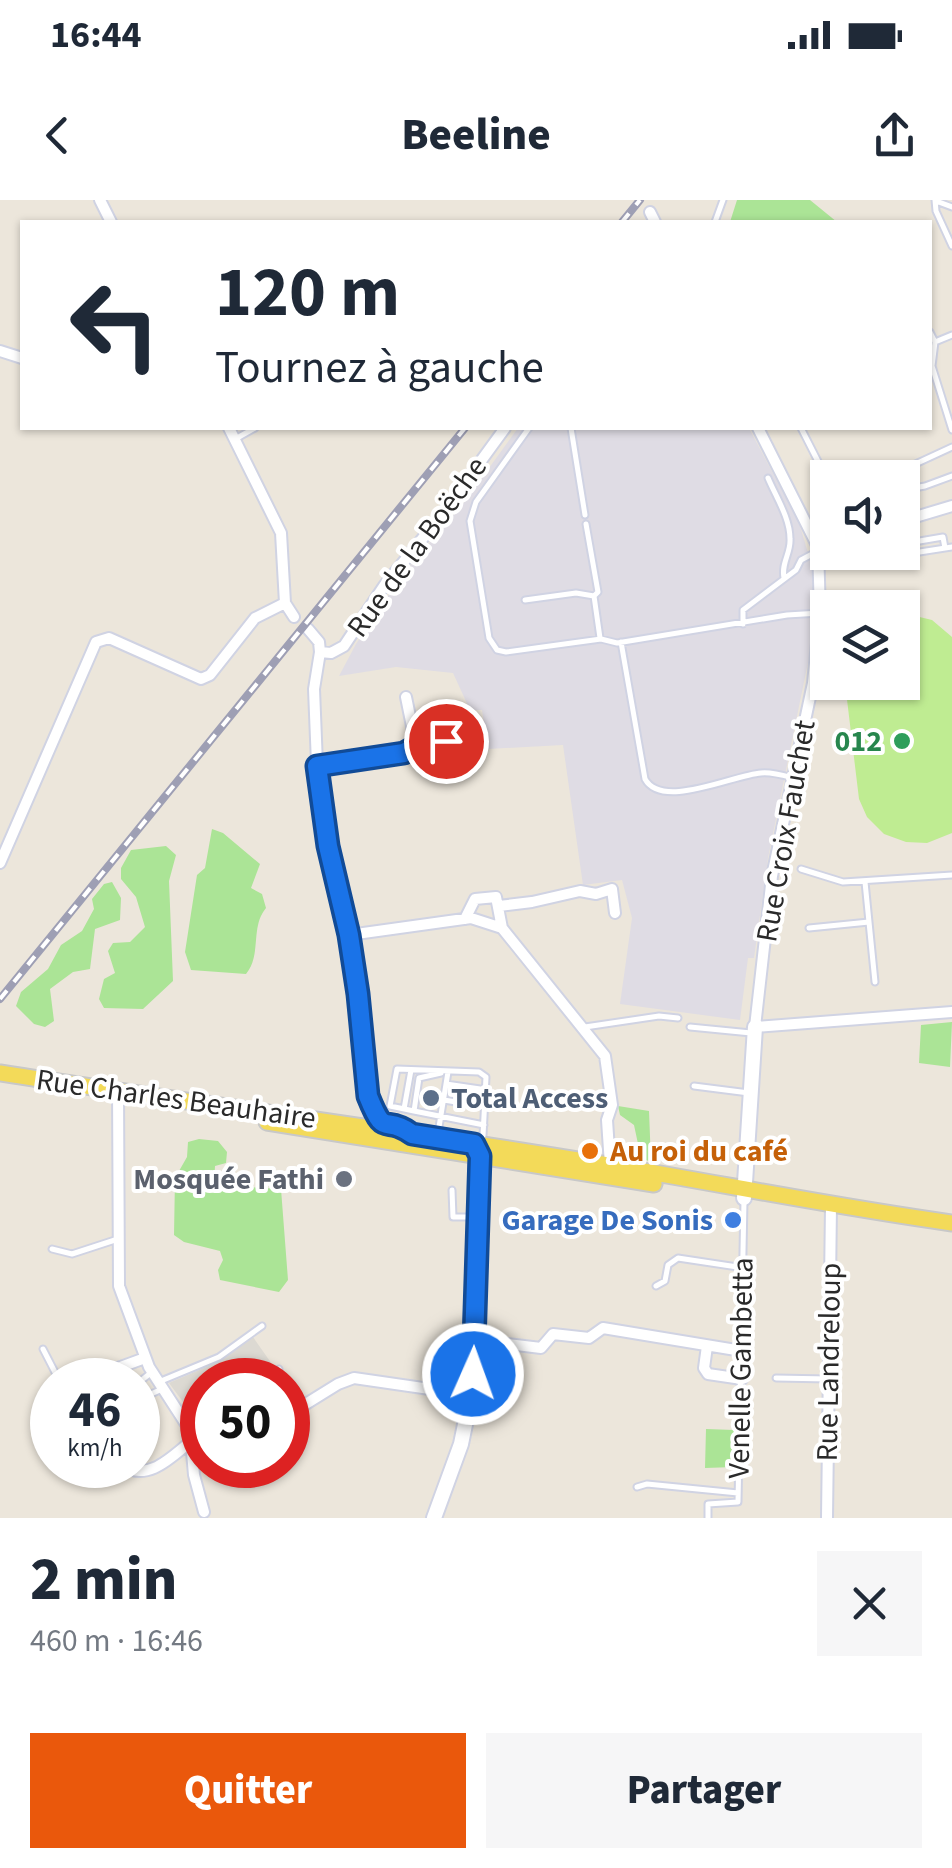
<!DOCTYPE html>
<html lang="fr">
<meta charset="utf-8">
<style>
body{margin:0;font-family:"Source Sans 3",sans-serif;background:#f6f6f7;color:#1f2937;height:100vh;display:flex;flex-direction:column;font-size:38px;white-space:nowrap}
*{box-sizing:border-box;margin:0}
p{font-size:32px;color:#747a83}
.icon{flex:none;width:55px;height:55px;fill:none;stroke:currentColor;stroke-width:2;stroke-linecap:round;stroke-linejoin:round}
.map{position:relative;height:1318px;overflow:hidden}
.sheet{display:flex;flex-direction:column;background:#fff;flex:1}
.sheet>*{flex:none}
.hud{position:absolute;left:20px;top:20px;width:912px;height:210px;border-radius:0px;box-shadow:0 2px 8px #0004;background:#fff;color:#1f2937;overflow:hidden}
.buttons{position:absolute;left:810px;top:260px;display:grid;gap:20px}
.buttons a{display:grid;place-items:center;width:110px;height:110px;border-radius:0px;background:#fff;box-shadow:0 2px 8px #0004;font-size:50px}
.speed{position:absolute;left:30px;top:1158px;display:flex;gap:20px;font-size:50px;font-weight:700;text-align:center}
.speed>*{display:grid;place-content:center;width:130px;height:130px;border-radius:50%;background:#fff;box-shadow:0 2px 8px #0004;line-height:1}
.speed small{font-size:25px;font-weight:400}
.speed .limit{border:15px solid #d22;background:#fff;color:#111}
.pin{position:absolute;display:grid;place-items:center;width:85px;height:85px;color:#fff;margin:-42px;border:5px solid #fff;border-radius:50%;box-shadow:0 2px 10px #0007}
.me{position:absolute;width:110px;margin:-55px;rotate:2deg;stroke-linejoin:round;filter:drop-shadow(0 0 8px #0008)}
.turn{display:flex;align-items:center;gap:35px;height:210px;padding:0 30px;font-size:45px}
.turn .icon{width:130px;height:130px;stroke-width:2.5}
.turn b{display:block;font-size:70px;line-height:85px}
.round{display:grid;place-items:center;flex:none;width:105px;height:105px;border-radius:0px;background:#f6f6f7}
.summary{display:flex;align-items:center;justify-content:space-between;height:170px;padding:0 30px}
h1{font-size:60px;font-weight:800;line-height:75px}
.cta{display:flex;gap:20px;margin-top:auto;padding:20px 30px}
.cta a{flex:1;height:115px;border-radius:0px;background:#ea580c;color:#fff;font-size:40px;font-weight:800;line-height:115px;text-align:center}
.cta a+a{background:#f6f6f7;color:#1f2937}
.status{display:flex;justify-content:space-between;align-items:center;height:70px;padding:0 50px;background:#fff;direction:ltr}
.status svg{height:28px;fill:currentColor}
header{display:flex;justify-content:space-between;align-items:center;height:130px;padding:0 30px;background:#fff;font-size:45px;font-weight:800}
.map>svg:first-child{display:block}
</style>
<div class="status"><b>16:44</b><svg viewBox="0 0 49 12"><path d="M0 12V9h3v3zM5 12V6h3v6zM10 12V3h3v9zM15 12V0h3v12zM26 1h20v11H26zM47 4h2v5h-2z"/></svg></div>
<header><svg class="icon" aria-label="back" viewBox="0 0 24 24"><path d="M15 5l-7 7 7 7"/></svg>Beeline<svg class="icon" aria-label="share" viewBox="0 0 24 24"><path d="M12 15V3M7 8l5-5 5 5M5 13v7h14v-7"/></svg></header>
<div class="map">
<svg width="952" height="1318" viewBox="0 0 952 1318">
<rect width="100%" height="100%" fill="#ece6db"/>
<path fill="#dfdce4" d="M518,228H749L799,323L812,366L815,428L768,658L754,758H748L740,820L620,804L632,718L622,680L583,685L563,545L488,549L482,510H470L453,473L396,467L339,476L356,444L399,379L465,301Z"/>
<path fill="#abe496" d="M737,0H810L837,22H730Z
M212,629L223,633L260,664L251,688L262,694L266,708C250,727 262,755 246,774L191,770L185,752L197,675L205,668Z
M166,646L176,655L169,681L173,781L143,809L104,808L99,799L104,779L115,773L108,751L113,743L130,742L145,727L136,697L121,679V668L131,650Z
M112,682L121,698L120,720L95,729L90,769L73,772L50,789L54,821L45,827L34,824L16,806L21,792L48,769L61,745L82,731L94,709L92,699L104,684Z
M952,822L950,867L919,863L921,825Z
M618,906L649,911L651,962L641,958L634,925L620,915Z
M199,939L218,941L227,952L226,963L215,966L214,985L281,989L288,1080L279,1092L220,1080L218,1070L223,1060L220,1051L184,1042L174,1035L175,978L187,957L188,942Z
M706,1229L734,1230V1267L705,1268Z"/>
<path fill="#bfec92" d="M903,413L932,420L952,437V633L927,643L906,642L884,634L867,617L859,599L845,483L902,482Z"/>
<path fill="#dcd9d2" d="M253,1137L274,1167L257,1180H202V1219L198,1222L169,1183L216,1163Z"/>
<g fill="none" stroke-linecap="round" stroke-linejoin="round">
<defs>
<path id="lane" d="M935,0L936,11L952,46
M936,1L952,7
M715,22L723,0
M930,132L935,142L932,166L952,230
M935,142L952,135
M529,228L476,302L470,321L489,438L497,450L506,452L601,439L617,443L787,415L820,413
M571,228L585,315
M801,228L828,281
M237,238L255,228
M768,278C776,297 790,318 790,339C791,353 781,363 784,378
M885,278L952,247
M902,290L925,286L952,276
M586,324L598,392L594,396
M902,344L943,337L945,348
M821,349L832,359L849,363L952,347
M525,400L576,393L594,396L600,438
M743,424V410L796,370L801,360L816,352
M621,442L645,579C662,610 733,575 761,573C772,572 782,575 793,578
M801,669L843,682L952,675
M865,682L875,782
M809,728L869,722
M585,827L659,816L678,818
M690,827L751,833
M441,873L419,878L414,911L484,925
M446,884L487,890
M694,886L749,893
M444,900L486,907
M404,909L411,870
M414,911L390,906L397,869L479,872L486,877L483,936
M438,933L448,872
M452,990L453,1017H474
M52,1049L72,1054L118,1039
M656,1086L665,1081L668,1065L678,1058L744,1068
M43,1149L59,1180
M776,1178L829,1179
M263,1180L279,1169
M161,1181L219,1157L262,1126
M138,1183L152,1172
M138,1200L162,1189
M191,1232L202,1224
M637,1287L647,1284L738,1293
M708,1318V1304L738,1302L744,1001"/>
<path id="street" d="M100,0L111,22
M650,12L655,22
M0,151L22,158
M229,228L281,333L285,403L294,417
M758,228L818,347L820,413L813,483L772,676L755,827L952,812
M902,321L952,306
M308,429L319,442L320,452L314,489L318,589L358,794L371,929
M320,452L331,453L344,446L384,386L440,317L505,228
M406,497L416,546
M317,566L404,553C421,544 440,540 459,543L462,551
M0,663L96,442L109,438L201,479L210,475L255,418L285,403
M499,706L532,702L580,691L596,694L612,689L615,713
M465,719L475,699L496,697L502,728
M349,735L471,718L502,728L605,856L612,905L607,920L610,965
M118,889L119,1086L149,1167L195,1238L202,1241
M474,1140L541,1148L553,1134L589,1138L603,1128L742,1151
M707,1146L704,1168L708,1174L742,1179
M85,1180L145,1158
M288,1215L338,1184L354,1178L471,1195
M191,1241L194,1275L204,1312
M122,1265C149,1284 174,1254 195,1238
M827,1318L831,1006"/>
<path id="secondary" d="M744,998L755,827
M434,1318L461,1244L471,1195L476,1099V955L485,950"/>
<path id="primary" d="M0,873C202,905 406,931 608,965C723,984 836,1007 952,1023
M267,922L654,984"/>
</defs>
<use href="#lane" stroke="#d0d3e3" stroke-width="9"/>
<use href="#street" stroke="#d0d3e3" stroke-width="14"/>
<use href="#secondary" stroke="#d0d3e3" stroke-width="18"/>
<use href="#primary" stroke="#c8c8c8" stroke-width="19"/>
<use href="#lane" stroke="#fff" stroke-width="5"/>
<use href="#street" stroke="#fff" stroke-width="10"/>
<use href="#secondary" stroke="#fff" stroke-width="14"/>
<use href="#primary" stroke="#f3da59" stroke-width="15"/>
<defs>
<path id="rail" d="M622,22L640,0
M0,799L465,228"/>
</defs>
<use href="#rail" stroke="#9e9fb4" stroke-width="8"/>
<use href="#rail" stroke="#fff" stroke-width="4" stroke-dasharray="11" stroke-linecap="butt"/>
</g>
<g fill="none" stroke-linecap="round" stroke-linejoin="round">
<defs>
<path id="route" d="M446,541L416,546L404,553L317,566L328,646L349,735L358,794L368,896C386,941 383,913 412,934L474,944L480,956L473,1174"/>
</defs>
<use href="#route" stroke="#114b97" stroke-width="25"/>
<use href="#route" stroke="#1a73e8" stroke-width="18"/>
</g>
<circle fill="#2e9e5b" stroke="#fff" stroke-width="4" cx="902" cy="541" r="10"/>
<circle fill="#5c6f8a" stroke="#fff" stroke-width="4" cx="431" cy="898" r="10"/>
<circle fill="#e8710a" stroke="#fff" stroke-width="4" cx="590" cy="951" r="10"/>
<circle fill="#6b7280" stroke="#fff" stroke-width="4" cx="344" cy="979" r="10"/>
<circle fill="#3f7fe0" stroke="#fff" stroke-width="4" cx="733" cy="1020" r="10"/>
<g text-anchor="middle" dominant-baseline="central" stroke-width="8" stroke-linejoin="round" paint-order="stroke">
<g font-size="30" fill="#2a2a2a" stroke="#fff">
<text transform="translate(417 347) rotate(-54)">Rue de la Boëche</text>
<text transform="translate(786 631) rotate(-80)">Rue Croix Fauchet</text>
<text transform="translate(176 899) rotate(8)">Rue Charles Beauhaire</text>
<text transform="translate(829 1162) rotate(-89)">Rue Landreloup</text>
<text transform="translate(741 1168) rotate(-89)">Venelle Gambetta</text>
</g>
<g font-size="30" font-weight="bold" fill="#27864d" stroke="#fff" text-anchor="end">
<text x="882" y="541">012</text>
</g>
<g font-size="30" font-weight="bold" fill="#4e5e75" stroke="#fff" text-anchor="start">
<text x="451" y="898">Total Access</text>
</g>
<g font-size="30" font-weight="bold" fill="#c56008" stroke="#fff" text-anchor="start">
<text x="610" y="951">Au roi du café</text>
</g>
<g font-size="30" font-weight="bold" fill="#5b616d" stroke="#fff" text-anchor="end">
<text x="324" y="979">Mosquée Fathi</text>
</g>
<g font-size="30" font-weight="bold" fill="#366cbe" stroke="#fff" text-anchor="end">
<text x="713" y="1020">Garage De Sonis</text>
</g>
</g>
</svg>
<div class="buttons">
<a><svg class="icon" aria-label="sound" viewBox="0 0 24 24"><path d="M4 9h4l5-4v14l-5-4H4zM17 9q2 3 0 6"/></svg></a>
<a><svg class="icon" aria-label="layers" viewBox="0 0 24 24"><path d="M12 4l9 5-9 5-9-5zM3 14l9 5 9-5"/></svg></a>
</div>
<div class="speed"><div>46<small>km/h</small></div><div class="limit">50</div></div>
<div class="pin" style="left:446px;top:541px;background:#d93025"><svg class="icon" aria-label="arrive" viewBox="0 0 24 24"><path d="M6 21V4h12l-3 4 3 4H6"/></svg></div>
<svg class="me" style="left:473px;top:1174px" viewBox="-20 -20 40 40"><circle r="17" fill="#1a73e8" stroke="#fff" stroke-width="3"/><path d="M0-11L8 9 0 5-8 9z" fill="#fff"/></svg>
<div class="hud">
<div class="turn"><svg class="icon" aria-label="left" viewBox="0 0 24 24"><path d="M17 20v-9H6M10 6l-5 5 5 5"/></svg><div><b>120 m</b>Tournez à gauche</div></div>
</div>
</div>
<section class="sheet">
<div class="summary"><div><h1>2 min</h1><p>460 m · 16:46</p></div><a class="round"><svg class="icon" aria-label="close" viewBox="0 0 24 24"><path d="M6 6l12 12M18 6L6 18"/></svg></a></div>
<div class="cta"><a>Quitter</a><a>Partager</a></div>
</section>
